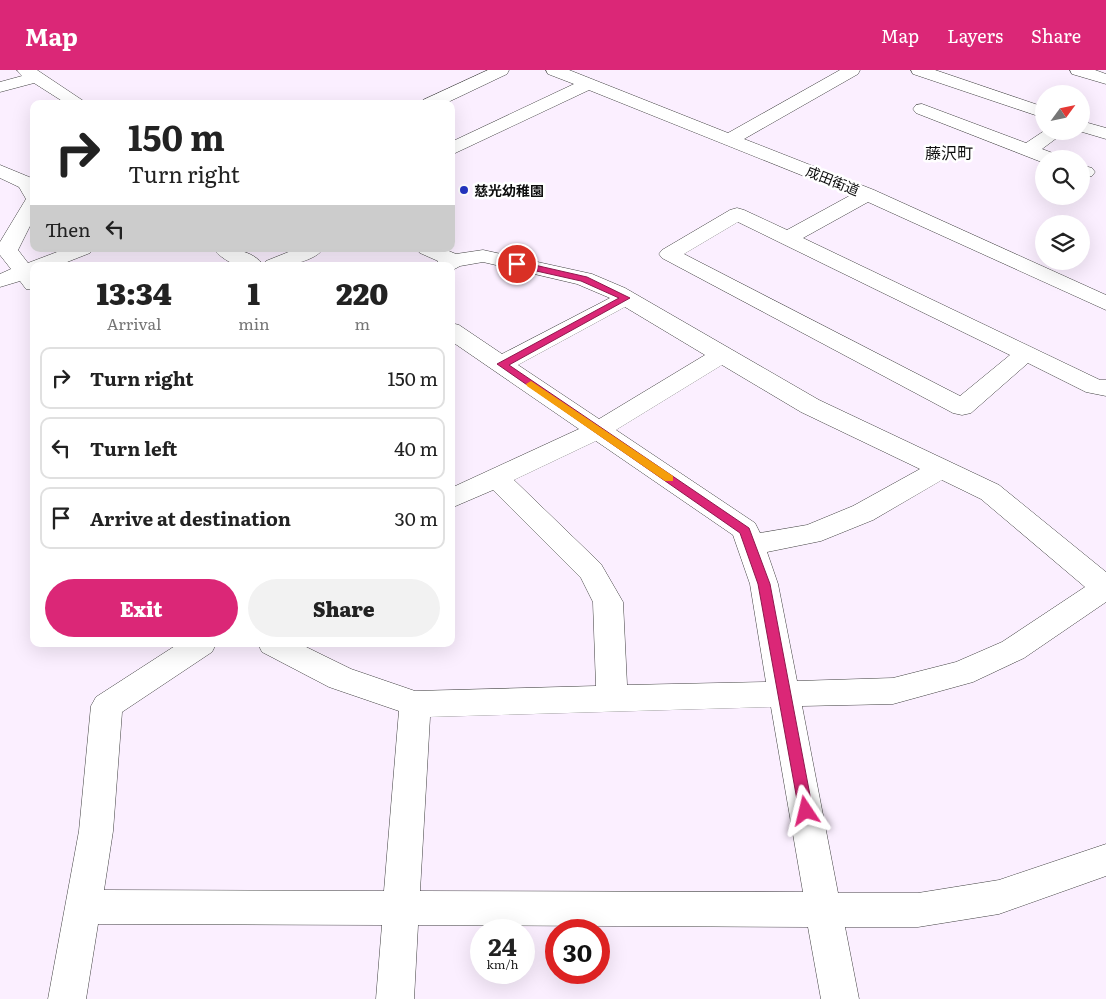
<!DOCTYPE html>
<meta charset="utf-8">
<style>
body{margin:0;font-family:Literata,"Noto Sans JP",serif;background:#f2f2f2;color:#222;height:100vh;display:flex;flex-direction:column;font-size:19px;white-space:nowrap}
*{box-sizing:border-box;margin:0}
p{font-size:16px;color:#767676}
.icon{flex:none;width:28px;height:28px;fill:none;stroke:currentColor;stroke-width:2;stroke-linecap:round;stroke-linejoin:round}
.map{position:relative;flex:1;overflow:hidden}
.sheet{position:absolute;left:30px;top:192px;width:425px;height:385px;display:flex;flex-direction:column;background:#fff;border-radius:10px;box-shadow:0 5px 20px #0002}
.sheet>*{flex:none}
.guide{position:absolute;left:30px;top:30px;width:425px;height:152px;border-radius:10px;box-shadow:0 5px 20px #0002;background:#fff;color:#222;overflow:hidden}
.needle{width:32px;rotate:57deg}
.controls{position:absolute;left:1035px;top:15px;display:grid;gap:10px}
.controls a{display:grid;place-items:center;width:55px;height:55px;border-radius:50%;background:#fff;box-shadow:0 5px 20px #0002;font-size:25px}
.speed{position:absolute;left:470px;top:849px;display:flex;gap:10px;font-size:25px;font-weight:700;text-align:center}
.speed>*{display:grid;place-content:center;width:65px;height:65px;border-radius:50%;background:#fff;box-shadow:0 5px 20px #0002;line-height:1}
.speed small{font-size:12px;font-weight:400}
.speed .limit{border:8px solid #d22;background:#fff;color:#111}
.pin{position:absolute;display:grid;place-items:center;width:42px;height:42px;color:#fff;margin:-21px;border:2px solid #fff;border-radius:50%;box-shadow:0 1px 5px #0007}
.me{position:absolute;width:55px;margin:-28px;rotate:350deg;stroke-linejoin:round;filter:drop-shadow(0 0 4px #0008)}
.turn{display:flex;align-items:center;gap:18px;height:105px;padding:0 15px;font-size:22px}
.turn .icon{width:65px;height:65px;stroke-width:2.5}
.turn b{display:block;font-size:35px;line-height:42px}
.then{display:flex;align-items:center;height:48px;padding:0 15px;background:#0003;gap:10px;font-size:19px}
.eta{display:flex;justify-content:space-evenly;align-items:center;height:85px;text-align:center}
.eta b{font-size:30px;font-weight:800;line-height:35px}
.cta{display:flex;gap:10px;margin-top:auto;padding:10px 15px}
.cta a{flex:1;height:58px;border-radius:30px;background:#db2777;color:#fff;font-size:20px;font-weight:800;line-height:58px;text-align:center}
.cta a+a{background:#f2f2f2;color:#222}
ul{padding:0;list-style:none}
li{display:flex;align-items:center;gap:15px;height:62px;margin:0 10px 8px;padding:0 5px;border:2px solid #e0e0e0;border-radius:10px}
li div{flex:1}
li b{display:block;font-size:19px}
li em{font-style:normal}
header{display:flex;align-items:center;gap:30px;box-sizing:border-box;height:70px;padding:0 25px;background:#db2777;color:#fff}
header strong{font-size:24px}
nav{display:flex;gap:28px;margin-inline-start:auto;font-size:18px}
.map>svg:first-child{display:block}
</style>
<header>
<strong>Map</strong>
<nav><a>Map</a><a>Layers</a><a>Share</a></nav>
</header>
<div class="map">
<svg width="1106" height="929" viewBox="0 0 1106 929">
<rect width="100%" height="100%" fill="#fbefff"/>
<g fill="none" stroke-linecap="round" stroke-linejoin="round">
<defs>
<path id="minor" d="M17,0H37L88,34H67L34,13L0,22V12L22,6Z
M488,0H509L507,4L444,34H420L423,30Z
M546,0H569L728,63L840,0H860L858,4L744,69L874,120L1106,225V240L868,132L803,168L1100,310H1106V326L1086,322L1028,293L971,343L962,345L953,343L662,188L659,184L662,180L730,140L737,138L744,140L787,160L851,125L589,20L451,85V72L574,14L548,4ZM738,152L1010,285L960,326L684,184Z
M911,0H935L1044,37V48L913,4Z
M1070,0H1095L1106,4V14L1072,4Z
M922,34L1026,73L1044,61H1066L1042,79L1058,85L1060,89H1044V93L916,43L913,39L916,35Z
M1081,51L1106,58V69L1079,61H1081Z
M0,95L34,109V148L18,180L28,193L65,179H93L90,183L57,196H34V220L26,219L20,211L0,217V204L11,199L0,185V172L26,129L19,117L0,108Z
M1081,95L1092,98L1095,102L1092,106L1081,107Z
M214,179C232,179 252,179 264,196L266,191L296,179H323C312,196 258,201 239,196C231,194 217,185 214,179Z
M417,179H444L456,184L483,180L592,204L625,218L819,330L999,415L1106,502V532L1024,588L973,612L893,634L802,636L838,823H918L999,810L1106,774V806L999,844L918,857H845L859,929H821L808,857L418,855L414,929H376L382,855L98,854L86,929H48L79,761L91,636L96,627L178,574H216L212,582L122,642L113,761L104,820L384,821L399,641L329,617L262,582L258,574H300L351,599L415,621L596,616L593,532L581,508L493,420L451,438V418L579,359L451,271V253L459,255L502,284L610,228L577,214L483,192L460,196L451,201V196H435L438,191L420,183ZM625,237L705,285L599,349L518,295ZM722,295L801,342L920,399L853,436L807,455L760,463L755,453L616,360ZM596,371L733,465L750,514L766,612L627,615L623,532L601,494L514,410ZM942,410L981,429L1085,517L1002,572L956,592L893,608L797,611L778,514L767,482L821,471L873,450ZM771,637L803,822L420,821L430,647Z"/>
</defs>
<use href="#minor" stroke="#414141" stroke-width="1"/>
<use href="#minor" fill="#fff" fill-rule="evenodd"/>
</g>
<path fill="#db2777" stroke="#8e194d" d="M517,191L587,207L630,228L509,295L749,458L770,514L813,741L811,746L806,747L801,746L799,741L758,514L740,463L497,294L619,228L581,211L514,196L512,194Z"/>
<path fill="#f59e0b" d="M531,311L673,406V411H665L527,316L526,314Z"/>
<circle fill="#2334c0" stroke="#fff" stroke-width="2" cx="464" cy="120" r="5"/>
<g text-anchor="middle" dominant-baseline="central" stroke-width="5" stroke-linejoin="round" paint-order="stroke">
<g font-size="14" fill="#0e0e0e" stroke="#fff">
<text transform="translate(833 110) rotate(22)">成田街道</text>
</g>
<g font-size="14" font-weight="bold" fill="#0e0e0e" stroke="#fff" text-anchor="start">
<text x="474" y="120">慈光幼稚園</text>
</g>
<g font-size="16" fill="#0e0e0e" stroke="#fff">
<text x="949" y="82">藤沢町</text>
</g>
</g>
</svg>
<div class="controls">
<a><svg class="needle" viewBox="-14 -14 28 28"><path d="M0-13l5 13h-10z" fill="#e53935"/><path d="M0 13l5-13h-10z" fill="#767676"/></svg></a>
<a><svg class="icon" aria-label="search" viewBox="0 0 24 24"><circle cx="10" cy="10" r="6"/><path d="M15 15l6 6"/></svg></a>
<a><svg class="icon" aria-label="layers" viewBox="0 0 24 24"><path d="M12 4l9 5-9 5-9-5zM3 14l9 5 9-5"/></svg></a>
</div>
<div class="speed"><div>24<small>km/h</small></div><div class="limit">30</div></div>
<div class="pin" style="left:517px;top:194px;background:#d93025"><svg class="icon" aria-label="arrive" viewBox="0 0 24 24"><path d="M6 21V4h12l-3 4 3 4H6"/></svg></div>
<svg class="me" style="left:806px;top:741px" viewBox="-20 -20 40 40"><path d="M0-17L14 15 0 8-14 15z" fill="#db2777" stroke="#fff" stroke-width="4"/></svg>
<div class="guide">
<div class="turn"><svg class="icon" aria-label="right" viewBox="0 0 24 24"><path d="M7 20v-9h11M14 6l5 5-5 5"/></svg><div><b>150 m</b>Turn right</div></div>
<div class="then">Then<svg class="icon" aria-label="left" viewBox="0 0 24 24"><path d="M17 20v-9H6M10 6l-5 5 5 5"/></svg></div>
</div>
<section class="sheet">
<div class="eta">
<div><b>13:34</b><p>Arrival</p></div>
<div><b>1</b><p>min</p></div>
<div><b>220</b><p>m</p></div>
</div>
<ul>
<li><svg class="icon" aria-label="right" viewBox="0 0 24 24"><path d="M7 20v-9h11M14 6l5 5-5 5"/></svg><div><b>Turn right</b></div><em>150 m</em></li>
<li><svg class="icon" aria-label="left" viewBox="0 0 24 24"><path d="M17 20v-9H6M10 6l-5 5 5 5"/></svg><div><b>Turn left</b></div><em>40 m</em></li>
<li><svg class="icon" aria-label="arrive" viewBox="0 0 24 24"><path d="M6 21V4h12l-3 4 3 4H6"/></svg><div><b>Arrive at destination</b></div><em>30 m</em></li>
</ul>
<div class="cta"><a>Exit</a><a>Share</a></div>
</section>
</div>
